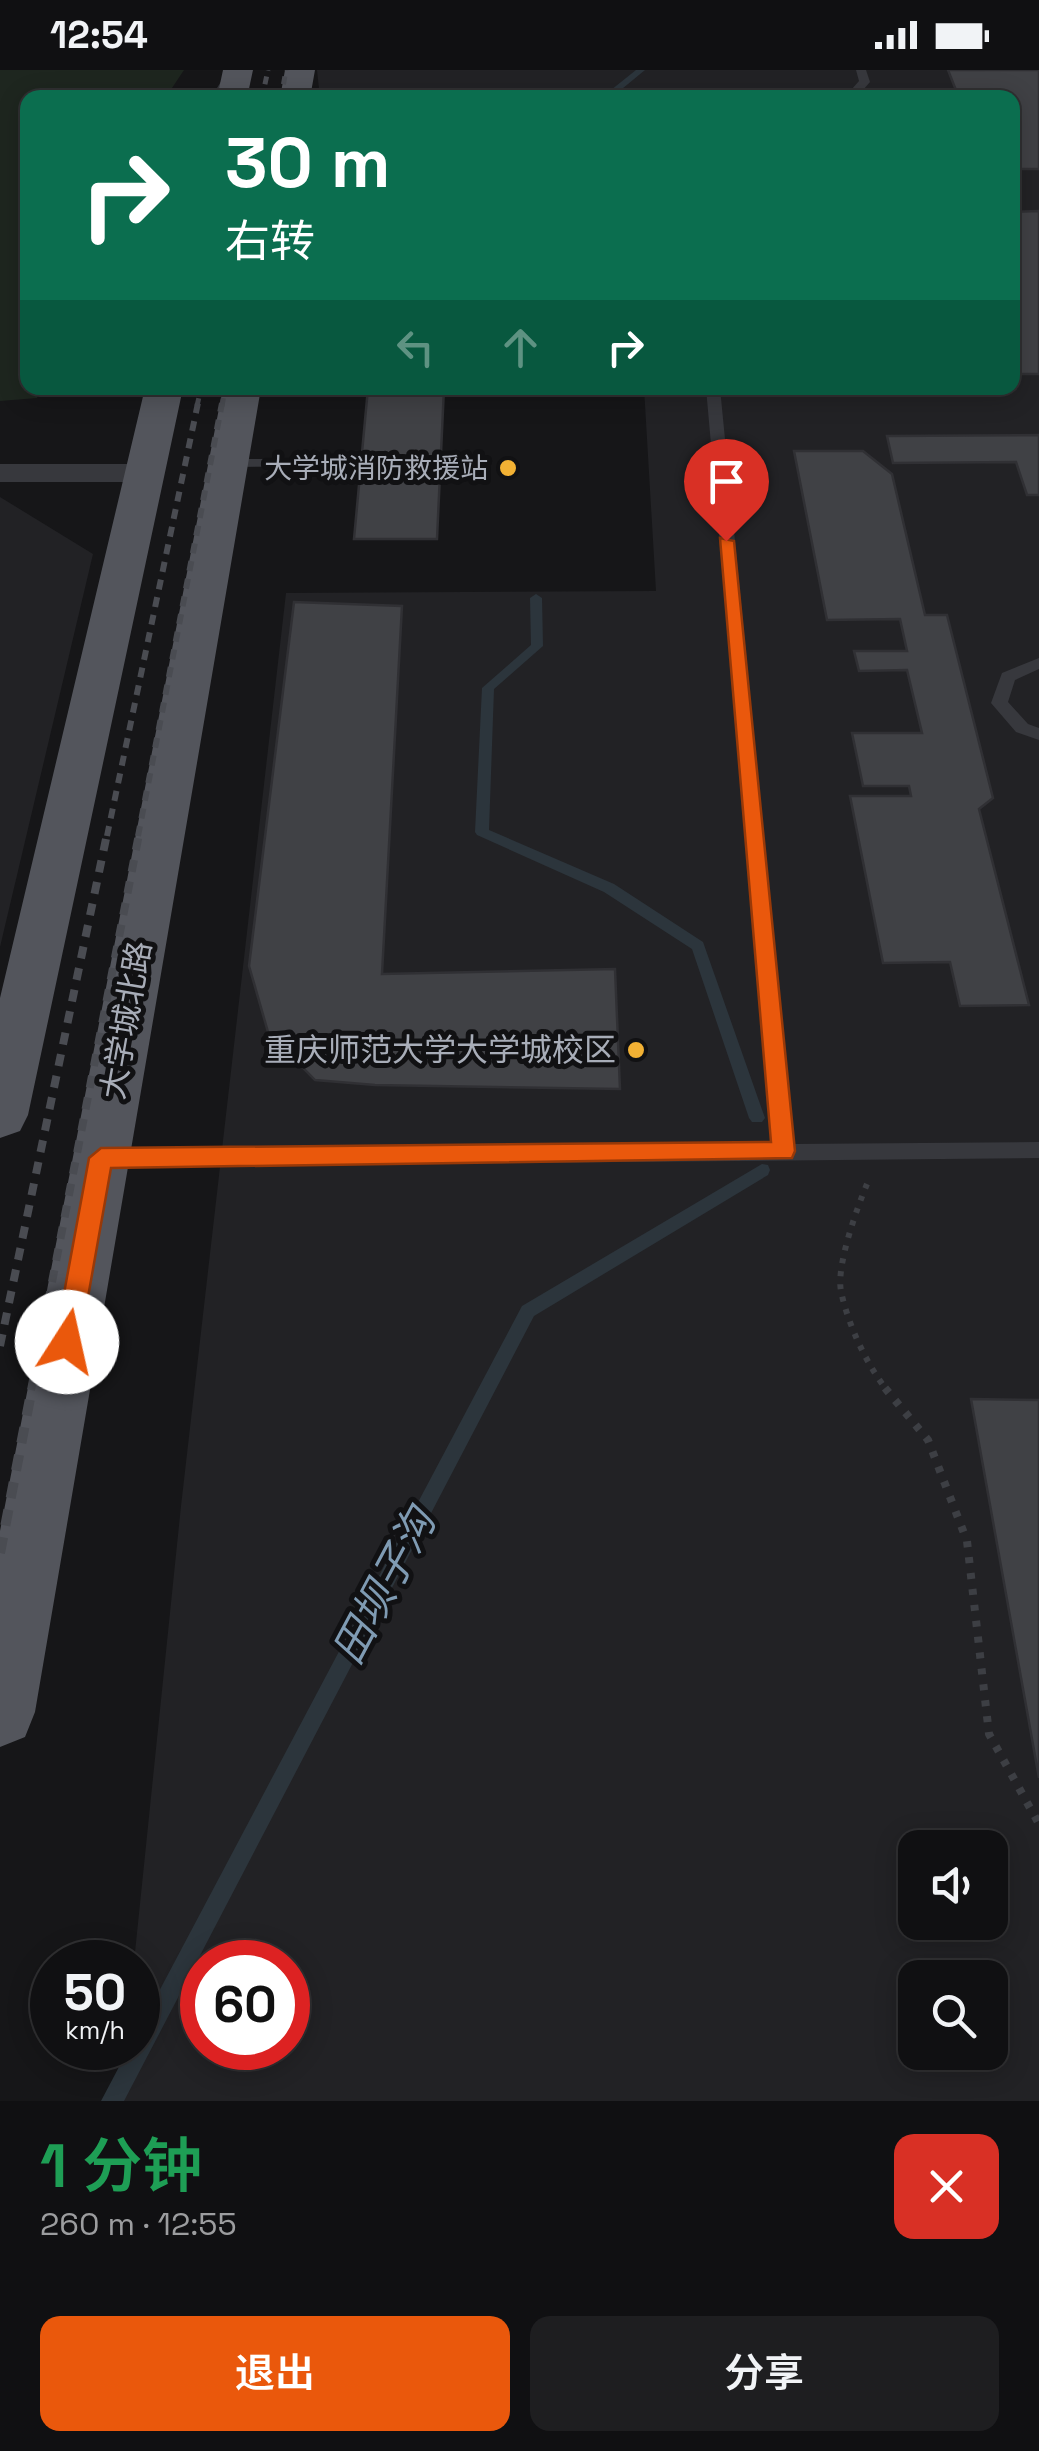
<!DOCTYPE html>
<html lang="zh">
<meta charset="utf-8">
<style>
body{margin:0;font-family:"Space Grotesk","Noto Sans SC",sans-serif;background:#1e1e20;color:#f1f3f6;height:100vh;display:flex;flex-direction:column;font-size:38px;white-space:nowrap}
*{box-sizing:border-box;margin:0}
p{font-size:32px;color:#9c9d9f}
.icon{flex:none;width:55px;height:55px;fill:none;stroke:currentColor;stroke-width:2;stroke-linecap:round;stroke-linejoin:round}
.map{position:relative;height:2031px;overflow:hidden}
.drawer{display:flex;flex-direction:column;background:#101012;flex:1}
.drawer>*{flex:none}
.banner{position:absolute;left:20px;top:20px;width:1000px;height:305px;border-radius:20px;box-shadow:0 5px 25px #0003,0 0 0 2px #303032;background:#0b6e4f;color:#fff;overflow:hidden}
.buttons{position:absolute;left:898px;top:1760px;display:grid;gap:20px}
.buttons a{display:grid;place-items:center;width:110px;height:110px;border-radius:20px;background:#101012;box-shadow:0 5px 25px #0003,0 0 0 2px #303032;font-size:50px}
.speed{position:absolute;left:30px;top:1870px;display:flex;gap:20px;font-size:50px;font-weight:700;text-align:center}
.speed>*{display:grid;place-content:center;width:130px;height:130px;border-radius:50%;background:#101012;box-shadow:0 5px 25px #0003,0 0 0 2px #303032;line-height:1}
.speed small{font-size:25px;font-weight:400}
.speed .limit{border:15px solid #d22;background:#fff;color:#111}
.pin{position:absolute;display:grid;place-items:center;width:85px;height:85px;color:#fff;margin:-102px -42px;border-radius:50% 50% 50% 0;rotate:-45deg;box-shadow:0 0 10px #0007}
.pin .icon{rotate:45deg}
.me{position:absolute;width:110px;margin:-55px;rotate:10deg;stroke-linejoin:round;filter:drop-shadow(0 0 8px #0008)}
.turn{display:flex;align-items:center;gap:35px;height:210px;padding:0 40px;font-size:45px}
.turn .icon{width:130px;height:130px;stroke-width:2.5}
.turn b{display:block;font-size:70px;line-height:85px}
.lanes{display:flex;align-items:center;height:95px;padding:0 40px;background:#0003;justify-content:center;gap:50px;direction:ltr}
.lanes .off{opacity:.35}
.round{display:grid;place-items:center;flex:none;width:105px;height:105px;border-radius:20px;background:#1e1e20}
.summary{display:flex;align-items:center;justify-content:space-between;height:170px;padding:0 40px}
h1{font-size:60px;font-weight:600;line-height:75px;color:#1e9e55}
.primary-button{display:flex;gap:20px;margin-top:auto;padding:20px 40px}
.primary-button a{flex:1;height:115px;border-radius:20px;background:#ea580c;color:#fff;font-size:40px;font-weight:600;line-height:115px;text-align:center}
.primary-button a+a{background:#1e1e20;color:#f1f3f6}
.status{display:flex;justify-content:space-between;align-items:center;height:70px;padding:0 50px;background:#101012;direction:ltr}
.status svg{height:28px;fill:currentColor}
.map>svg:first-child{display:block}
</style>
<div class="status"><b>12:54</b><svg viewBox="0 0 49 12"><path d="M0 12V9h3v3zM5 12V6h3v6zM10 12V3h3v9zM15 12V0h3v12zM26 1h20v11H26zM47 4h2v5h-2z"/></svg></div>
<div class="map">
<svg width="1039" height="2031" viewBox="0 0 1039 2031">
<rect width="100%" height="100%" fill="#161618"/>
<path fill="#222225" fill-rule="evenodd" d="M317,0H1039V2031H119L125,1978H138V1892H134L181,1436L286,523L656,521L644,318H1012V28H320ZM915,1778H990V1852H915ZM202,1892H288V1978H202ZM915,1908H990V1982H915Z
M0,427L93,484L0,877Z"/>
<path fill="#1e261f" d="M0,0H184L166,27L28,28V318H41L37,328L0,331Z"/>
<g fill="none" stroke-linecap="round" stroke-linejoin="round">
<path fill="#2c353c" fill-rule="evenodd" d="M636,0H645L611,28H601Z
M536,524L542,528L543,576L494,619L489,760L614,814L703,872L765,1048L762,1052H752L749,1048L692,879L604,822L477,765L475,762L482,618L531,575L530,528Z
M762,1094L768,1095L770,1100L768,1105L534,1246L124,2031H101L129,1978H138V1961L522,1236Z"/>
</g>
<path fill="#404145" stroke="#303034" stroke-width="2.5" d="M948,0H1039V99H1012V28H959Z
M1039,141V304H1012V142Z
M368,318H444L437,469H354Z
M1039,365V425H1027L1016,392L893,393L887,366Z
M794,381H863L892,404L925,545H947L993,728L979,739L1029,935L960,936L950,892L883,893L850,726H911L909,716H863L852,663H922L907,600L859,601L854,581H907L900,549L827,550Z
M294,532L402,536L382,904L615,899L620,1019L375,1015L315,1010L268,962L249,896Z
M971,1329L1039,1330V1708Z"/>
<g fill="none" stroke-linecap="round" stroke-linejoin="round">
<path stroke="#3d3f44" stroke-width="6" stroke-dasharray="5 8" stroke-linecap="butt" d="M867,1114C857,1138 836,1196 841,1221C847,1252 867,1296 887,1320"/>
<path stroke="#3d3f44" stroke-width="8" stroke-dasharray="6 10" stroke-linecap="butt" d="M885,1318L928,1370L967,1471L989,1664L1039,1754"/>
<path fill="#37383d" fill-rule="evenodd" d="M228,0H238L222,28H211Z
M856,0H866L870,12L856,28H844L859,11Z
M706,318H720L794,1074L1039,1072V1088L103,1097L96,1094L93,1088L96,1082L103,1079L773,1074Z
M342,389L347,390V396L229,397L222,393L229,389Z
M1039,588V599L1015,610L1008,632L1028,654L1039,658V670L1016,662L991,633L1002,603Z"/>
<path fill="#37383d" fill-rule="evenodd" d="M0,394H144L158,403L144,412H0Z"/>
<path fill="#53555c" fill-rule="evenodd" d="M223,0H253L247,28H217Z
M285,0H315L310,28H280Z
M145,318H183L28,1045L20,1061L0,1068V928Z
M223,318H261L35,1642L25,1667L0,1677V1461Z"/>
<path stroke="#4a4c52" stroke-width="5" stroke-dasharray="8 6" stroke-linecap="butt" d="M262,28L268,0
M281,28L286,0
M197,336L201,318
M222,336L225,318"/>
<path stroke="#4a4c52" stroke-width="6" stroke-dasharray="10 8" stroke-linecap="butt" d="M107,766L198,333
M138,766L222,333"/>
<path stroke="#4a4c52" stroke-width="8" stroke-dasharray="12 10" stroke-linecap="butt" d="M0,1276L107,764
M31,1320L139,764"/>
<path stroke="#4a4c52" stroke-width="10" stroke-dasharray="16 12" stroke-linecap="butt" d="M0,1483L32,1318"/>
</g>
<path fill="#ea580c" stroke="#983908" stroke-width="2.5" d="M720,468L734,471L795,1081L792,1088L111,1098L80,1272L76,1281H58L55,1272L89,1088L101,1078L771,1072Z"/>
<g fill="#f2b134" stroke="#111113" stroke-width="4">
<circle cx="508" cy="398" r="10"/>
<circle cx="636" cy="980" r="10"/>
</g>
<g text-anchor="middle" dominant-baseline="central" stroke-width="10" stroke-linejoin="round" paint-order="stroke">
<g font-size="28" fill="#a8adb8" stroke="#111113" text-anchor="end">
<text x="488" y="398">大学城消防救援站</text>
</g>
<g font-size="32" fill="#a8adb8" stroke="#111113">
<text transform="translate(126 950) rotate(-80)">大学城北路</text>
</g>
<g font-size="32" fill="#a8adb8" stroke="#111113" text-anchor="end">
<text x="616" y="980">重庆师范大学大学城校区</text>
</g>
<g font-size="42" font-style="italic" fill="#7f9bb3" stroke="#111113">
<text transform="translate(384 1516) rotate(-62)">田坝子沟</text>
</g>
</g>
</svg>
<div class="buttons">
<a><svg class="icon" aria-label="sound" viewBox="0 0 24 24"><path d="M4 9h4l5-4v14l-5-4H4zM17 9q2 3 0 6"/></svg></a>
<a><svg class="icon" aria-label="search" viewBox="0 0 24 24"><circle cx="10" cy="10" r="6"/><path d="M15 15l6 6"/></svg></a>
</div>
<div class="speed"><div>50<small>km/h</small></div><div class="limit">60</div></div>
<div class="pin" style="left:726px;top:471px;background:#d93025"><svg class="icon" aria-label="arrive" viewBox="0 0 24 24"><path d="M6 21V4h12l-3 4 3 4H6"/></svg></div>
<svg class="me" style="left:67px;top:1272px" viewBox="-20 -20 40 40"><circle r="19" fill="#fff"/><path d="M0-13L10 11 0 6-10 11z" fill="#ea580c"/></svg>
<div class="banner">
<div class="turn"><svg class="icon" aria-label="right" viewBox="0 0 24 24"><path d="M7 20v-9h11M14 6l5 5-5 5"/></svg><div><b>30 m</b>右转</div></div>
<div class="lanes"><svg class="icon off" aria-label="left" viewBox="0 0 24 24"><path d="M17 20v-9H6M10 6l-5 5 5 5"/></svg><svg class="icon off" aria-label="ahead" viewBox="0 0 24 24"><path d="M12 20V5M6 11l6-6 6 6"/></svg><svg class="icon" aria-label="right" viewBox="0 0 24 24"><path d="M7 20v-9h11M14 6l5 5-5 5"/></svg></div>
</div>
</div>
<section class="drawer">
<div class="summary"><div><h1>1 分钟</h1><p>260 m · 12:55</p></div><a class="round" style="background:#d93025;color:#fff"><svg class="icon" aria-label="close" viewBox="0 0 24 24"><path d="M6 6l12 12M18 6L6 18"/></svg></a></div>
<div class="primary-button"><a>退出</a><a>分享</a></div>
</section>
